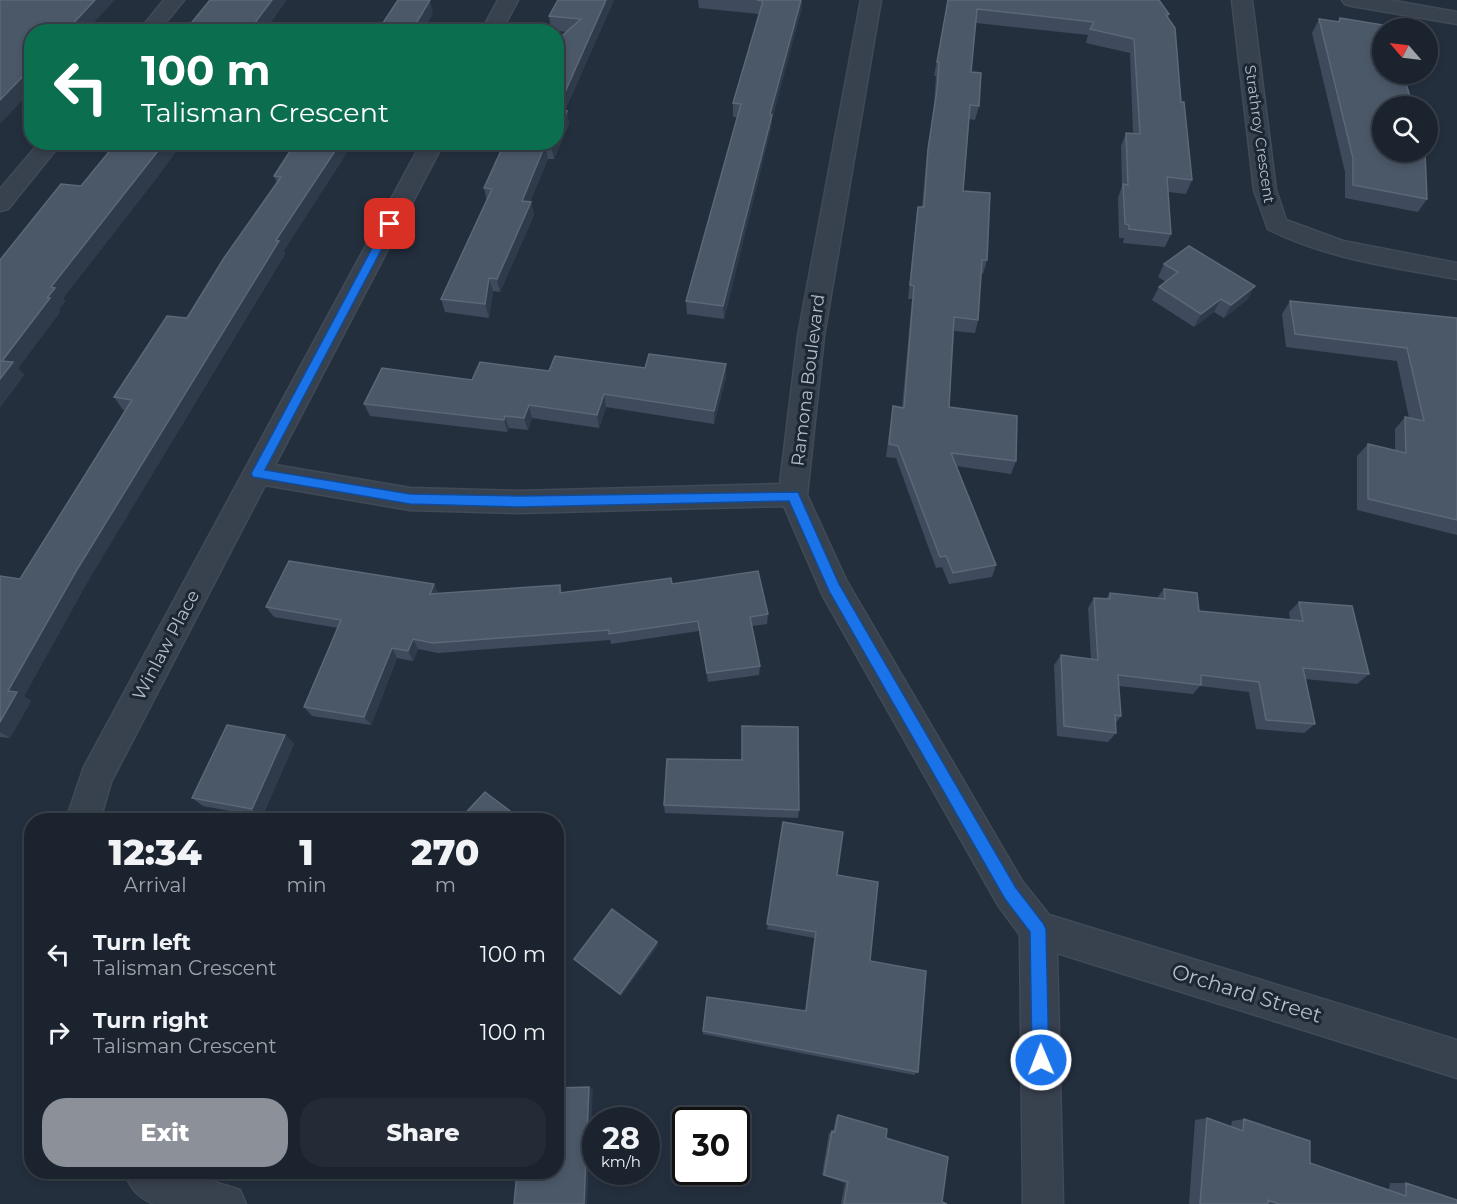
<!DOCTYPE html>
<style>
body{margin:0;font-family:Montserrat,sans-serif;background:#242b36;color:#f1f3f6;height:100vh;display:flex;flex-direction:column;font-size:22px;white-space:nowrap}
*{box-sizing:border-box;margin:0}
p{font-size:20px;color:#a0a4aa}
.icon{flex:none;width:33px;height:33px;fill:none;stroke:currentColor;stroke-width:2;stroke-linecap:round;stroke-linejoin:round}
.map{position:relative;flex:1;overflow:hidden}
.details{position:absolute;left:24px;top:813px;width:540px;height:366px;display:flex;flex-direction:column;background:#1b232e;border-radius:24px;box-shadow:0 3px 9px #0003,0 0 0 2px #39404a}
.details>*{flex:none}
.top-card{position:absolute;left:24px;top:24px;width:540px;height:126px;border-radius:24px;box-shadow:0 3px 9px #0003,0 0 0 2px #39404a;background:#0b6e4f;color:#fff;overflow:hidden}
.needle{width:39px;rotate:298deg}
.fabs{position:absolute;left:1372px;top:18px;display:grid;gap:12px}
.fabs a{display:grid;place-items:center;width:66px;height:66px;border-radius:50%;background:#1b232e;box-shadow:0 3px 9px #0003,0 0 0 2px #39404a;font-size:30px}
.speed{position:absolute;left:582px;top:1107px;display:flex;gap:12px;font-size:30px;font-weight:700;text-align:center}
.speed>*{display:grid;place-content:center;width:78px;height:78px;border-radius:50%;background:#1b232e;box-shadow:0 3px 9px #0003,0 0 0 2px #39404a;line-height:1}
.speed small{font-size:15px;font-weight:400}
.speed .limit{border:3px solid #111;border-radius:9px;background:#fff;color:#111}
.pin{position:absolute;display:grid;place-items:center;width:51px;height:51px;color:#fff;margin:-26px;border-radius:12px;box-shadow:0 3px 9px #0006}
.me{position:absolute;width:66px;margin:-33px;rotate:359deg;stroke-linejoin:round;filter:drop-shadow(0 0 4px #0008)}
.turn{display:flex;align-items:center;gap:21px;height:126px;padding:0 18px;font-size:27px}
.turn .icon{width:78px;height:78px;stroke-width:2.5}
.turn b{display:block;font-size:42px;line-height:51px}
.eta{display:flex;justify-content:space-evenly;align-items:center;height:102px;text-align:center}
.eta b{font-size:36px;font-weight:800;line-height:42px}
.primary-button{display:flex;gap:12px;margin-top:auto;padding:12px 18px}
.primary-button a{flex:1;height:69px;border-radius:24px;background:#8c9099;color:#fff;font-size:24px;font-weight:800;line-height:69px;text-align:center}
.primary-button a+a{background:#242b36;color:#f1f3f6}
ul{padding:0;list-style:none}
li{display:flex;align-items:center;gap:18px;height:78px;padding:0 18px}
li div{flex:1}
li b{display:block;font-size:22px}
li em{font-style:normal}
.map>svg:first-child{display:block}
</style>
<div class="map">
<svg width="1457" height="1204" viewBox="0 0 1457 1204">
<rect width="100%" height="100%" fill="#242f3e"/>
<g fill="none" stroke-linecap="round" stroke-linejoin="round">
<defs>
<path id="minor" d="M164,0H184L158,32H138Z
M498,0H518L501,32H481Z
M861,0H881L824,336L807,495L846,580L1022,881L1049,915L1457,1040V1078L1057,953L1063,1204H1023L1020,935L998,905L823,596L784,506L519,513L410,510L265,485L111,782L100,820H66L84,767L422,142H444L275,465L410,488L519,491L780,484L798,336Z
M1232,0H1252L1276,190L1286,220L1343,241L1457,263V279C1392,267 1328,259 1268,229L1254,190Z
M40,142H62L8,209L0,211V189Z
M124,1172H183L240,1190L246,1204H154C138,1197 131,1189 124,1172Z"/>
<path id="tertiary" d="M1342,0H1389L1457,12V24L1352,6L1345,4Z"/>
</defs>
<use href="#minor" stroke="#414a57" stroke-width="3"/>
<use href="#tertiary" stroke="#414a57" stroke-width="3"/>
<use href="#minor" fill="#38414e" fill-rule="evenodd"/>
<use href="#tertiary" fill="#38414e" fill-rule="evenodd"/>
</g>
<path fill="#3f4b5c" d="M558,0H614L565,110L567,111L569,124L554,159H548L530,202H531L534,215L500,292L493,291L489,318L445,312L441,299L487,201L484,188L567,32L551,30L549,16Z
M698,0H802V7L772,119L771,128L724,319L687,314L686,301L737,117H733V103L759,14L699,8Z
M948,0L1169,14L1168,18L1192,180L1186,194L1168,192L1171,234L1165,247L1123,243L1124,238H1119L1118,198L1122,186L1121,146L1126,133H1133L1130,53L1086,43L1088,35L976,23L971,72L979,106L975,120L969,119L963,191L987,260L983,274L981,273L978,320L975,333L954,331L949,407L1016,461L1011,474L956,466L996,565L992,577L949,584L942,567L936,568L896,458L886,457L891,419L893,406L902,408L912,299H908L916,221L918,207H922L926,163L934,104L936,76H934Z
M1340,18L1383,28L1427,199L1418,212L1345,198V172L1312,33L1319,19L1338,22Z
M109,142H183L158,176L63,298L65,301L59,309L60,312L18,368L24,375L0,407L81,186L114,146H111Z
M296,142L284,251L285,254L89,579L24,696L31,701L10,738L0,737V576L20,579L125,410H123L114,397L187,318L277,183L274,176Z
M1164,264L1248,299L1224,318L1214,312L1194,327L1152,300L1159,287L1166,282L1158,277Z
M1290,301L1457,318V535L1357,510V456L1368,444L1395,450V429L1405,417L1409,418L1397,361L1286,347L1282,314Z
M726,364V377L714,424L606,407L599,428L532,418L528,430L509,428L507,432L370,416L364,404L472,380L549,371Z
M672,584L768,614L767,624L752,626L760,666L759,675L708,682L699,631L611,644L610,640L438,653L418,649L413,661L397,658L371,725L312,716L304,707L338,628L274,617L266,607L560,585L562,593Z
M1164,589L1199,611L1290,620L1289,612L1299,602L1369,674L1357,684L1305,679L1315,724L1304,733L1256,729L1249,692L1200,686L1193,694L1119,686L1121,716L1116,723V733L1108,742L1057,736L1054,665L1061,655L1091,659L1088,608L1094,598L1106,599L1110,593L1157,598Z
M285,735L294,744L262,817L203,806L192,798Z
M664,805L799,810L798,818L665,813Z
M783,822L837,875L870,961L918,1072L914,1075L703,1034V1031L805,1011L814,938L767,929Z
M658,945L621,996L576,961L574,959Z
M838,1115L886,1138L942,1202L947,1204H841L845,1183L822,1175L829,1133L833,1132L836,1117Z
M1207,1118L1231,1127L1232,1121L1244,1119L1310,1163L1389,1190L1390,1183H1406L1457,1204H1189L1195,1120Z"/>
<path fill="#2f3b4b" d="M95,0H115L85,32H65Z
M272,0H287L264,32H248Z
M430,0L433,14L422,32H411Z
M606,0H614L559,123L557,110Z
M801,0H802V7L772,119L771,128L724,319L723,306L770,114Z
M32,67V90L0,124V100Z
M567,111L569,124L554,159L551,146L553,142H556V134Z
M165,142H183L158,176L63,298L65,301L59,309L60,312L18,368L24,375L0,407V379L2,361L47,298L51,287Z
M341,142H354L284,251L285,254L89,579L24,696L31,701L10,738L0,732V722L8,691L78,568L276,240Z
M545,145L548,159L525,214L522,201Z
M531,202L534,215L500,292L497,279Z
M489,278L493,291L489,318L485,304Z
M1255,286L1248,299L1224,318L1231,305Z
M1221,299L1214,312L1194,327L1201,314Z
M726,364V377L714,424V411Z
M604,394L606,407L599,428L597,415Z
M529,405L532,418L528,430L524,418Z
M505,416L509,428L507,432L504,420Z
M434,584L439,594H430Z
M413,639L418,649L413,661L408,651Z
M392,648L397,658L371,725L364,717Z
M285,735L294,744L262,817L252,809Z
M657,942L658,945L621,996L620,994Z
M589,1087L593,1089L587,1204H584Z"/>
<path fill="#4b5868" stroke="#5c6777" stroke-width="1.5" d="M0,0H95L65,32H32V67L0,100Z
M210,0H272L248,32H184Z
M398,0H430L411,32H377Z
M558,0H606L557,110L567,111L556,134V41L581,19L549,16Z
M757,0H801L770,114L772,115L723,306L686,301L741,104L733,103L763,1Z
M948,0H1159L1169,14L1166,15L1175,28L1181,102H1184L1192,180L1167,177L1171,234L1129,229V225L1125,224L1123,184L1128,185L1126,133L1140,134L1134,39L1090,29L1094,22L977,9L971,72L981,73L979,106L970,105L963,191L990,193L987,260H982L978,320L954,317L949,407L1017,416L1016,461L951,453L996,565L953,573L946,556L940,557L898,446L889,444L893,406L904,408L914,286L910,285L918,207H924L928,149L937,90L939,62H937Z
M1340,18L1401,28H1383V74H1403L1413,106H1383V152H1425L1427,199L1353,185V158L1319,19L1339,22Z
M117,142H165L51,287L55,288L47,298H50L2,361L13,362L0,379V260L61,184L81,186Z
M296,142H341L276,240L279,241L78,568L8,691L17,692L0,722V576L20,579L132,400L114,397L167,316L187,318L224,258L281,177L274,176Z
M505,142H553L551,146L545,145L522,201L531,202L497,279L489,278L485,304L441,299L492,189L484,188Z
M1189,246L1255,286L1231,305L1221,299L1201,314L1159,287L1178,272L1164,264Z
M1290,301L1457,318V520L1368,499V444L1406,453L1405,417L1424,421L1407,348L1295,334Z
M649,354L726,364L714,411L604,394L597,415L529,405L524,418L505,416L504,420L364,404L382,368L472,380L480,362L549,371L555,356L645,368Z
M289,561L434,584L430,594L560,585V593L671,578L672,584L758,571L768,614L750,617L760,666L707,673L698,621L609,634V630L433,643L413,639L408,651L392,648L364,717L304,707L341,620L266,607Z
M1164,589L1197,593L1199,611L1303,621L1299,602L1352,606L1369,674L1303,668L1315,724L1266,720L1259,682L1201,675V685L1118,675L1121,716L1115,715L1116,733L1064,726L1061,655L1098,660L1094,598L1110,599V593L1165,599Z
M227,725L285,735L252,809L192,798Z
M742,726L798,727L799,810L664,805L667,759L742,760Z
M485,792L522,820H459Z
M783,822L843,832L837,875L878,882L870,961L926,971L918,1072L703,1031L707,997L806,1011L816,932L767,924Z
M612,909L657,942L620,994L574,959Z
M589,1087L584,1204H514L517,1172H556V1088Z
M838,1115L887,1129L886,1138L948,1157L942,1202L947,1204H844L848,1182L824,1175L832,1131L835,1132Z
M1207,1118L1243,1131L1244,1119L1310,1141V1163L1406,1196V1183L1457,1200V1204H1279L1268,1200V1204H1200Z"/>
<path fill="#1a73e8" stroke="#114b97" stroke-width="1.5" d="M390,220L395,224L265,470L410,494L519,496L798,492L839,584L1016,888L1043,923L1046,929L1049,1060L1047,1066L1041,1069L1034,1066L1032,1060L1030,932L1005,899L829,591L789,501L519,507L410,504L253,477L251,473L253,470L385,224Z"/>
<g text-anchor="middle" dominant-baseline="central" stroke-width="6" stroke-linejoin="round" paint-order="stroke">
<g font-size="15" fill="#b4bcc9" stroke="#1d2633">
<text transform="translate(1260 134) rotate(82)">Strathroy Crescent</text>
</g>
<g font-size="18" fill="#b4bcc9" stroke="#1d2633">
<text transform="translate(808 380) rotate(-83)">Ramona Boulevard</text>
<text transform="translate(166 645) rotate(-62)">Winlaw Place</text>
</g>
<g font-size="21" fill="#b4bcc9" stroke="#1d2633">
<text transform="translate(1247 993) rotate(17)">Orchard Street</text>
</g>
</g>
</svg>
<div class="fabs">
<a><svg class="needle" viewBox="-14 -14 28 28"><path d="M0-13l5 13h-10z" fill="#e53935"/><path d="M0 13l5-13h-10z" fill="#a0a4aa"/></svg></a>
<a><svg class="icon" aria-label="search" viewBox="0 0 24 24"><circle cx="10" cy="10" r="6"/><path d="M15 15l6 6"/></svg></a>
</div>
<div class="speed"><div>28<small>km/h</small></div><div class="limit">30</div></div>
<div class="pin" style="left:390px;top:224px;background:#d93025"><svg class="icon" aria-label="arrive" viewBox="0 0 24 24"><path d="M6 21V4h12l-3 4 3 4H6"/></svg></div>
<svg class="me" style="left:1041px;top:1060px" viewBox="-20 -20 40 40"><circle r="17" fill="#1a73e8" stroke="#fff" stroke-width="3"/><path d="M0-11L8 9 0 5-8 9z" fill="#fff"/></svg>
<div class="top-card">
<div class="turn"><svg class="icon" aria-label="left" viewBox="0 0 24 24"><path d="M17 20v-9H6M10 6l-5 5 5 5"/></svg><div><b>100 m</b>Talisman Crescent</div></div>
</div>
<section class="details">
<div class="eta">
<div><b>12:34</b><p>Arrival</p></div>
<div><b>1</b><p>min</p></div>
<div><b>270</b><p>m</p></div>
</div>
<ul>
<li><svg class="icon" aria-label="left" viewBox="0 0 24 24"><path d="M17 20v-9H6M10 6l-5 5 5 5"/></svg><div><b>Turn left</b><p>Talisman Crescent</p></div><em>100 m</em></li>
<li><svg class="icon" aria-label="right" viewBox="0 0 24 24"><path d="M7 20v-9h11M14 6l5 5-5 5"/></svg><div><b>Turn right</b><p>Talisman Crescent</p></div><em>100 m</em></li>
</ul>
<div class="primary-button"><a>Exit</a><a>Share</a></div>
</section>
</div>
